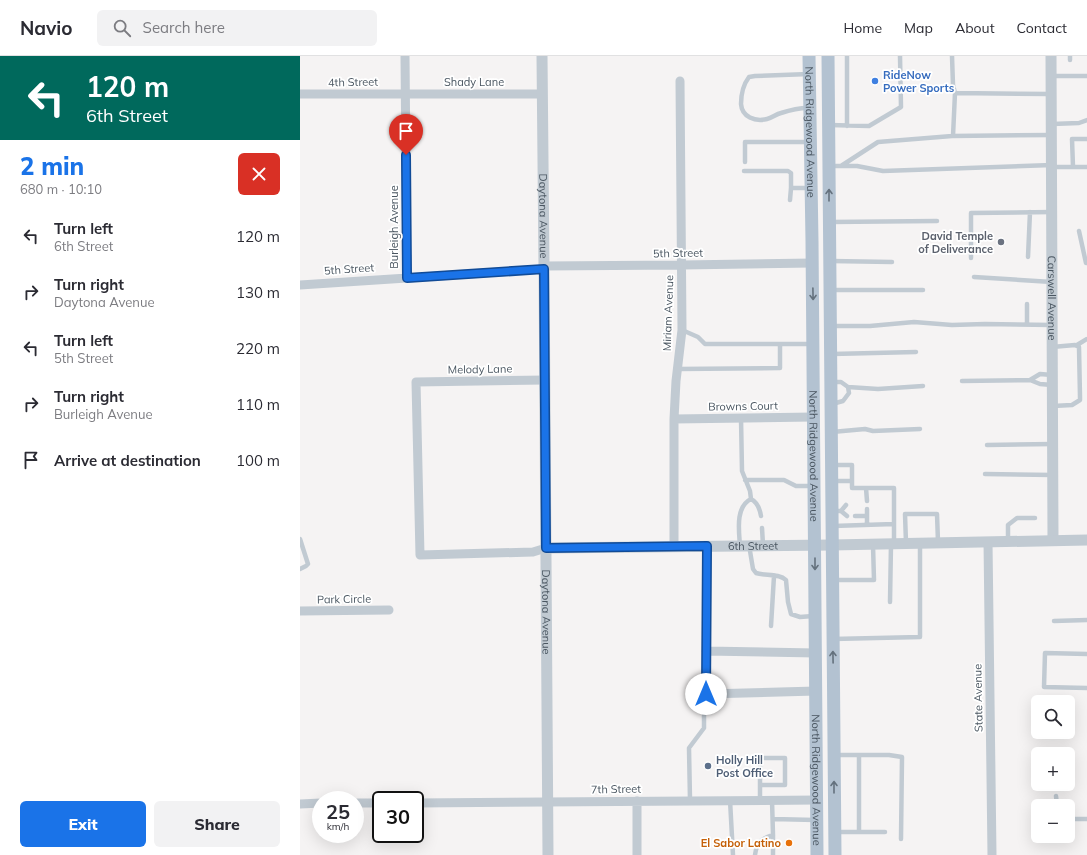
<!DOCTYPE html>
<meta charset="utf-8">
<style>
body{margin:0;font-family:Mulish,sans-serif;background:#f2f2f3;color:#2b2b33;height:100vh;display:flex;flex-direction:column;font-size:15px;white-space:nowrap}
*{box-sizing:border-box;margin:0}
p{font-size:13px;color:#7c7c81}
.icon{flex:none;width:22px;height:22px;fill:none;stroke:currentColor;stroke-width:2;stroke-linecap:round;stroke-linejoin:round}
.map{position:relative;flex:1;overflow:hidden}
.side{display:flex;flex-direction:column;background:#fff;width:300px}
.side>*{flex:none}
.guide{background:#00695c;color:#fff;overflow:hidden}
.fabs{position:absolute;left:731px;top:639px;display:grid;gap:8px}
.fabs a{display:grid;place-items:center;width:44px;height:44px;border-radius:6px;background:#fff;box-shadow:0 4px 16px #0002;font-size:20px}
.speed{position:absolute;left:12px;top:735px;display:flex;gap:8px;font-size:20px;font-weight:700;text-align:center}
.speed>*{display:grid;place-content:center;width:52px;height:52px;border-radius:50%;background:#fff;box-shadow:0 4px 16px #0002;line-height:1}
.speed small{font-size:10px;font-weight:400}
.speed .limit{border:2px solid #111;border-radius:6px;background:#fff;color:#111}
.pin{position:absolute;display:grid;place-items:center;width:34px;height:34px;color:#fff;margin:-41px -17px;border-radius:50% 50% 50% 0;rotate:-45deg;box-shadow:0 0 4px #0007}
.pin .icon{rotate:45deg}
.me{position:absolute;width:44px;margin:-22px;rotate:0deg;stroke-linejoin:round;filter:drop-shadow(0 0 3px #0008)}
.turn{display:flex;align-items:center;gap:14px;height:84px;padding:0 20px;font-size:18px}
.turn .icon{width:52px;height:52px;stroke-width:2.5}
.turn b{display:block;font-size:28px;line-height:34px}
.round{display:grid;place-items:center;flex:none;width:42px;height:42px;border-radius:6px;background:#f2f2f3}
.head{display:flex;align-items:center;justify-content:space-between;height:68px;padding:0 20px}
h1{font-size:24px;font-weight:800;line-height:30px;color:#1a73e8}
.button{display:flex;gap:8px;margin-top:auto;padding:8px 20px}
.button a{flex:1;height:46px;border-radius:6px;background:#1a73e8;color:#fff;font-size:16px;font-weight:800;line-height:46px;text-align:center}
.button a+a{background:#f2f2f3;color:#2b2b33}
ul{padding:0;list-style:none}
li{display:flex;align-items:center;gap:12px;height:56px;padding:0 20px}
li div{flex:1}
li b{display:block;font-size:15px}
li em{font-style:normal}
header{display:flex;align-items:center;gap:24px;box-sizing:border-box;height:56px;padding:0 20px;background:#fff;border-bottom:1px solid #e1e1e2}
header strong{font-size:19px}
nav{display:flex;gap:22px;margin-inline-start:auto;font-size:14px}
.search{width:280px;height:36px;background:#f2f2f3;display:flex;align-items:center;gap:10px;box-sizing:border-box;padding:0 14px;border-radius:6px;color:#7c7c81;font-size:15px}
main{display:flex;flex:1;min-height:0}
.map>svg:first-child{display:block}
</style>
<header>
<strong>Navio</strong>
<div class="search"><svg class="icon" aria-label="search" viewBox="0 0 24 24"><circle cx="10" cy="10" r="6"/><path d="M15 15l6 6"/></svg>Search here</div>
<nav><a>Home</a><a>Map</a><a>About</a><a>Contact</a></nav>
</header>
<main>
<section class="side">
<div class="guide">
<div class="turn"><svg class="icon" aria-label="left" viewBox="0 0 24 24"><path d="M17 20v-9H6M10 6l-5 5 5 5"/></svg><div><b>120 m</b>6th Street</div></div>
</div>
<div class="head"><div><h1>2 min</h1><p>680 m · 10:10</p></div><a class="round" style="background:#d93025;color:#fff"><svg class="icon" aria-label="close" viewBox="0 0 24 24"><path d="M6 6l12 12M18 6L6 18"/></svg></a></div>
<ul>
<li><svg class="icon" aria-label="left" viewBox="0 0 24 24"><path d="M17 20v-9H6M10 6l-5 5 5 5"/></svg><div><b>Turn left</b><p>6th Street</p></div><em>120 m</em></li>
<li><svg class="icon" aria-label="right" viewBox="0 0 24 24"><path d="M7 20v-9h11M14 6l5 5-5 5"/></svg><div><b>Turn right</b><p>Daytona Avenue</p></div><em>130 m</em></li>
<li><svg class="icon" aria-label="left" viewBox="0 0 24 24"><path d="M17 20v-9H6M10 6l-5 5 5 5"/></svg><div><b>Turn left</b><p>5th Street</p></div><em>220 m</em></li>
<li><svg class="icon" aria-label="right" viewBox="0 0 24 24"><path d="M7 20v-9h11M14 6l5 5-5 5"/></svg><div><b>Turn right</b><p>Burleigh Avenue</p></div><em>110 m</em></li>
<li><svg class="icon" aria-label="arrive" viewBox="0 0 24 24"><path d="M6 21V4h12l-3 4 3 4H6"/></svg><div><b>Arrive at destination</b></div><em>100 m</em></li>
</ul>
<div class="button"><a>Exit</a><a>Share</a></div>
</section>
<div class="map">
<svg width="787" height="799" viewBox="0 0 787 799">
<rect width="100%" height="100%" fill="#f5f3f3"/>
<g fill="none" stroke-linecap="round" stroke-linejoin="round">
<path stroke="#c1cad2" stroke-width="4.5" d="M652,0L653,29L655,37
M770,0V4
M751,20H787
M508,52C499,52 490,54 481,57C476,58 472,62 467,63C455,66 442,61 441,48C441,38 443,29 449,21L455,20L509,18
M752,68L779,67L787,64
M529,69L569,70L601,51L600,0
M547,70V0
M653,80L655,37L750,38
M445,106V86H508
M530,110H557L583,115L752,109
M541,110L578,86L652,80L752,79
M752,111H787
M773,111L772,83H787
M444,115H488L491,117V132H509
M490,144L491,132
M530,166L637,165
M779,175L786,207H787
M728,201L730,156
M671,202V157L752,156
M531,205L592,206
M674,221L752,226
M531,234H623
M727,268V248
M532,270H570L614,266L652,269L685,268L752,269
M382,274L398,281L405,288H480
M777,289L787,283
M752,291L775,289L779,291L780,341V344L772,349L753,350
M532,298L616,296
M378,313L480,312V288H512
M662,325L730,324
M532,326H541L548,331L578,333L623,330
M752,329L740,328L730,324L740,318L752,319
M532,348L543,345L549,337L548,331
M532,376L565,373L573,375L620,373
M687,389L753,388
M533,409H552V432H594V487
M685,418L753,419
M445,424H484L496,430H512
M533,425H552
M566,432L567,445
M451,443C457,446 460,454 461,460
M533,455H541L547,460
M541,455L546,449
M555,460H567
M567,469V453
M533,470L594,468
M462,472L463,489
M0,483L8,508L6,510L0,513
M708,485V469L717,462H735
M606,487L605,458H637L638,486
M449,489L453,513L456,517C465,520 479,517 486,524L488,546L491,558L500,561L513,560
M440,490C439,475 435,451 451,443L450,435L442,415L441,362
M534,524H574L573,489
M590,546L591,488
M754,565L787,564
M471,570L474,520
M533,583L620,581V487
M787,598L745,597L744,631L787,632
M535,699H559V776H536
M559,699H589L602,701L601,783
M756,740L757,749L760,750
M390,744L389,692L404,672V659
M430,744L433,799
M460,744V702H485V729H460
M472,744L473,779V799
M768,753L772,754V763H787
M473,763L515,764
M559,776H585
M455,799C457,785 461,783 473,779"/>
<path stroke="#c1cad2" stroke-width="9" d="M105,0L107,222
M0,38H242
M244,210L382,209L512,207
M0,229L244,213
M245,324L116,326L120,499L233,496L246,492
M374,363L513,361
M688,486L692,799
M374,490V363L376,325L382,274L380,25
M407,490L406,638L516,635
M0,555L89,554
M406,595L516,597
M337,745V799
M55,747H81
M115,747L517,744
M0,748L21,747"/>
<g stroke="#c1cad2" stroke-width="11">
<path id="s1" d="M242,0L244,210L248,799"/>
<path id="s2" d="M751,0L753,484"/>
<path id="s3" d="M246,492L532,489L787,484"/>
</g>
<g stroke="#b3c2d1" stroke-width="13">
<path id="s4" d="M509,0L512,185L517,799"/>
<path d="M528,0L535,799"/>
</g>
</g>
<defs><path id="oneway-shaft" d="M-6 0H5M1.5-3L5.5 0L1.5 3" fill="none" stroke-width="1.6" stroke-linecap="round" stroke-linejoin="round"/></defs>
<g stroke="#64717d">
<use href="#oneway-shaft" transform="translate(529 139) rotate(-90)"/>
<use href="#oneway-shaft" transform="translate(513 238) rotate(89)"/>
<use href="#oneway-shaft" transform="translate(515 508) rotate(90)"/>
<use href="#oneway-shaft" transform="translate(533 601) rotate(-91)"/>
<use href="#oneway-shaft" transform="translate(534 731) rotate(-90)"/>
</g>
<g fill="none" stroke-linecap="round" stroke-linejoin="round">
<defs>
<path id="route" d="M106,99L107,222L244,213L246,492L407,490L406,638"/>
</defs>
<use href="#route" stroke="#114b97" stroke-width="10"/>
<use href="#route" stroke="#1a73e8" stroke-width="7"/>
</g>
<circle fill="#3f7fe0" stroke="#fff" stroke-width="1.5" cx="575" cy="25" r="4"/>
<circle fill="#6b7280" stroke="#fff" stroke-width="1.5" cx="701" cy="186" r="4"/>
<circle fill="#5c6f8a" stroke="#fff" stroke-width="1.5" cx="408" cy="710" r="4"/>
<circle fill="#e8710a" stroke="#fff" stroke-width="1.5" cx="489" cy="787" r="4"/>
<g text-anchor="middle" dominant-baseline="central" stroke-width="3.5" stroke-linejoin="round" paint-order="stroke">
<g font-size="11" font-weight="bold" fill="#366cbe" stroke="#fff" text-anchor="start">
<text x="583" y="19">RideNow<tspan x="583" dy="13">Power Sports</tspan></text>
</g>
<g font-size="11" fill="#4a5661" stroke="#fff">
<text transform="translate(53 26) rotate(-1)">4th Street</text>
<text x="174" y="26">Shady Lane</text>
<text stroke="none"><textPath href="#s4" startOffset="76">North Ridgewood Avenue</textPath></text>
<text stroke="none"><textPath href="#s1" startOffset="160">Daytona Avenue</textPath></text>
<text transform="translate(94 171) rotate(-90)">Burleigh Avenue</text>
<text transform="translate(378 197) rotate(-1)">5th Street</text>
<text transform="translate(49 213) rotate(-4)">5th Street</text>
<text stroke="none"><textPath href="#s2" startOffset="242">Carswell Avenue</textPath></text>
<text transform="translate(368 257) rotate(-88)">Miriam Avenue</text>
<text transform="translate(180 313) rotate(-1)">Melody Lane</text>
<text transform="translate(443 350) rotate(-1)">Browns Court</text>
<text stroke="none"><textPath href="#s4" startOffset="400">North Ridgewood Avenue</textPath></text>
<text stroke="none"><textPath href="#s3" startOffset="207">6th Street</textPath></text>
<text transform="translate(44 543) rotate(-1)">Park Circle</text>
<text stroke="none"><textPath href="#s1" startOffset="556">Daytona Avenue</textPath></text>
<text transform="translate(678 642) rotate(-91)">State Avenue</text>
<text stroke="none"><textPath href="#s4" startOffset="724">North Ridgewood Avenue</textPath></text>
<text transform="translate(316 733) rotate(-1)">7th Street</text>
</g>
<g font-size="11" font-weight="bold" fill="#5b616d" stroke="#fff" text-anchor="end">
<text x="693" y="180">David Temple<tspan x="693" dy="13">of Deliverance</tspan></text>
</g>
<g font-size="11" font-weight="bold" fill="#4e5e75" stroke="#fff" text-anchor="start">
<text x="416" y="704">Holly Hill<tspan x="416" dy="13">Post Office</tspan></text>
</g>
<g font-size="11" font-weight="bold" fill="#c56008" stroke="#fff" text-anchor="end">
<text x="481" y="787">El Sabor Latino</text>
</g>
</g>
</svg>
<div class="fabs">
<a><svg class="icon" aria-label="search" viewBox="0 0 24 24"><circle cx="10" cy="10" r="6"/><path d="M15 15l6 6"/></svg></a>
<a>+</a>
<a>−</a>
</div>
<div class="speed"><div>25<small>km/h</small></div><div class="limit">30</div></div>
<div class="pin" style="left:106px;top:99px;background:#d93025"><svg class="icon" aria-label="arrive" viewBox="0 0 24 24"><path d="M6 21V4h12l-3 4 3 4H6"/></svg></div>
<svg class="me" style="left:406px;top:638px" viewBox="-20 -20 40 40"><circle r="19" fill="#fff"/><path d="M0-13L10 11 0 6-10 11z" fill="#1a73e8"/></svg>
</div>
</main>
